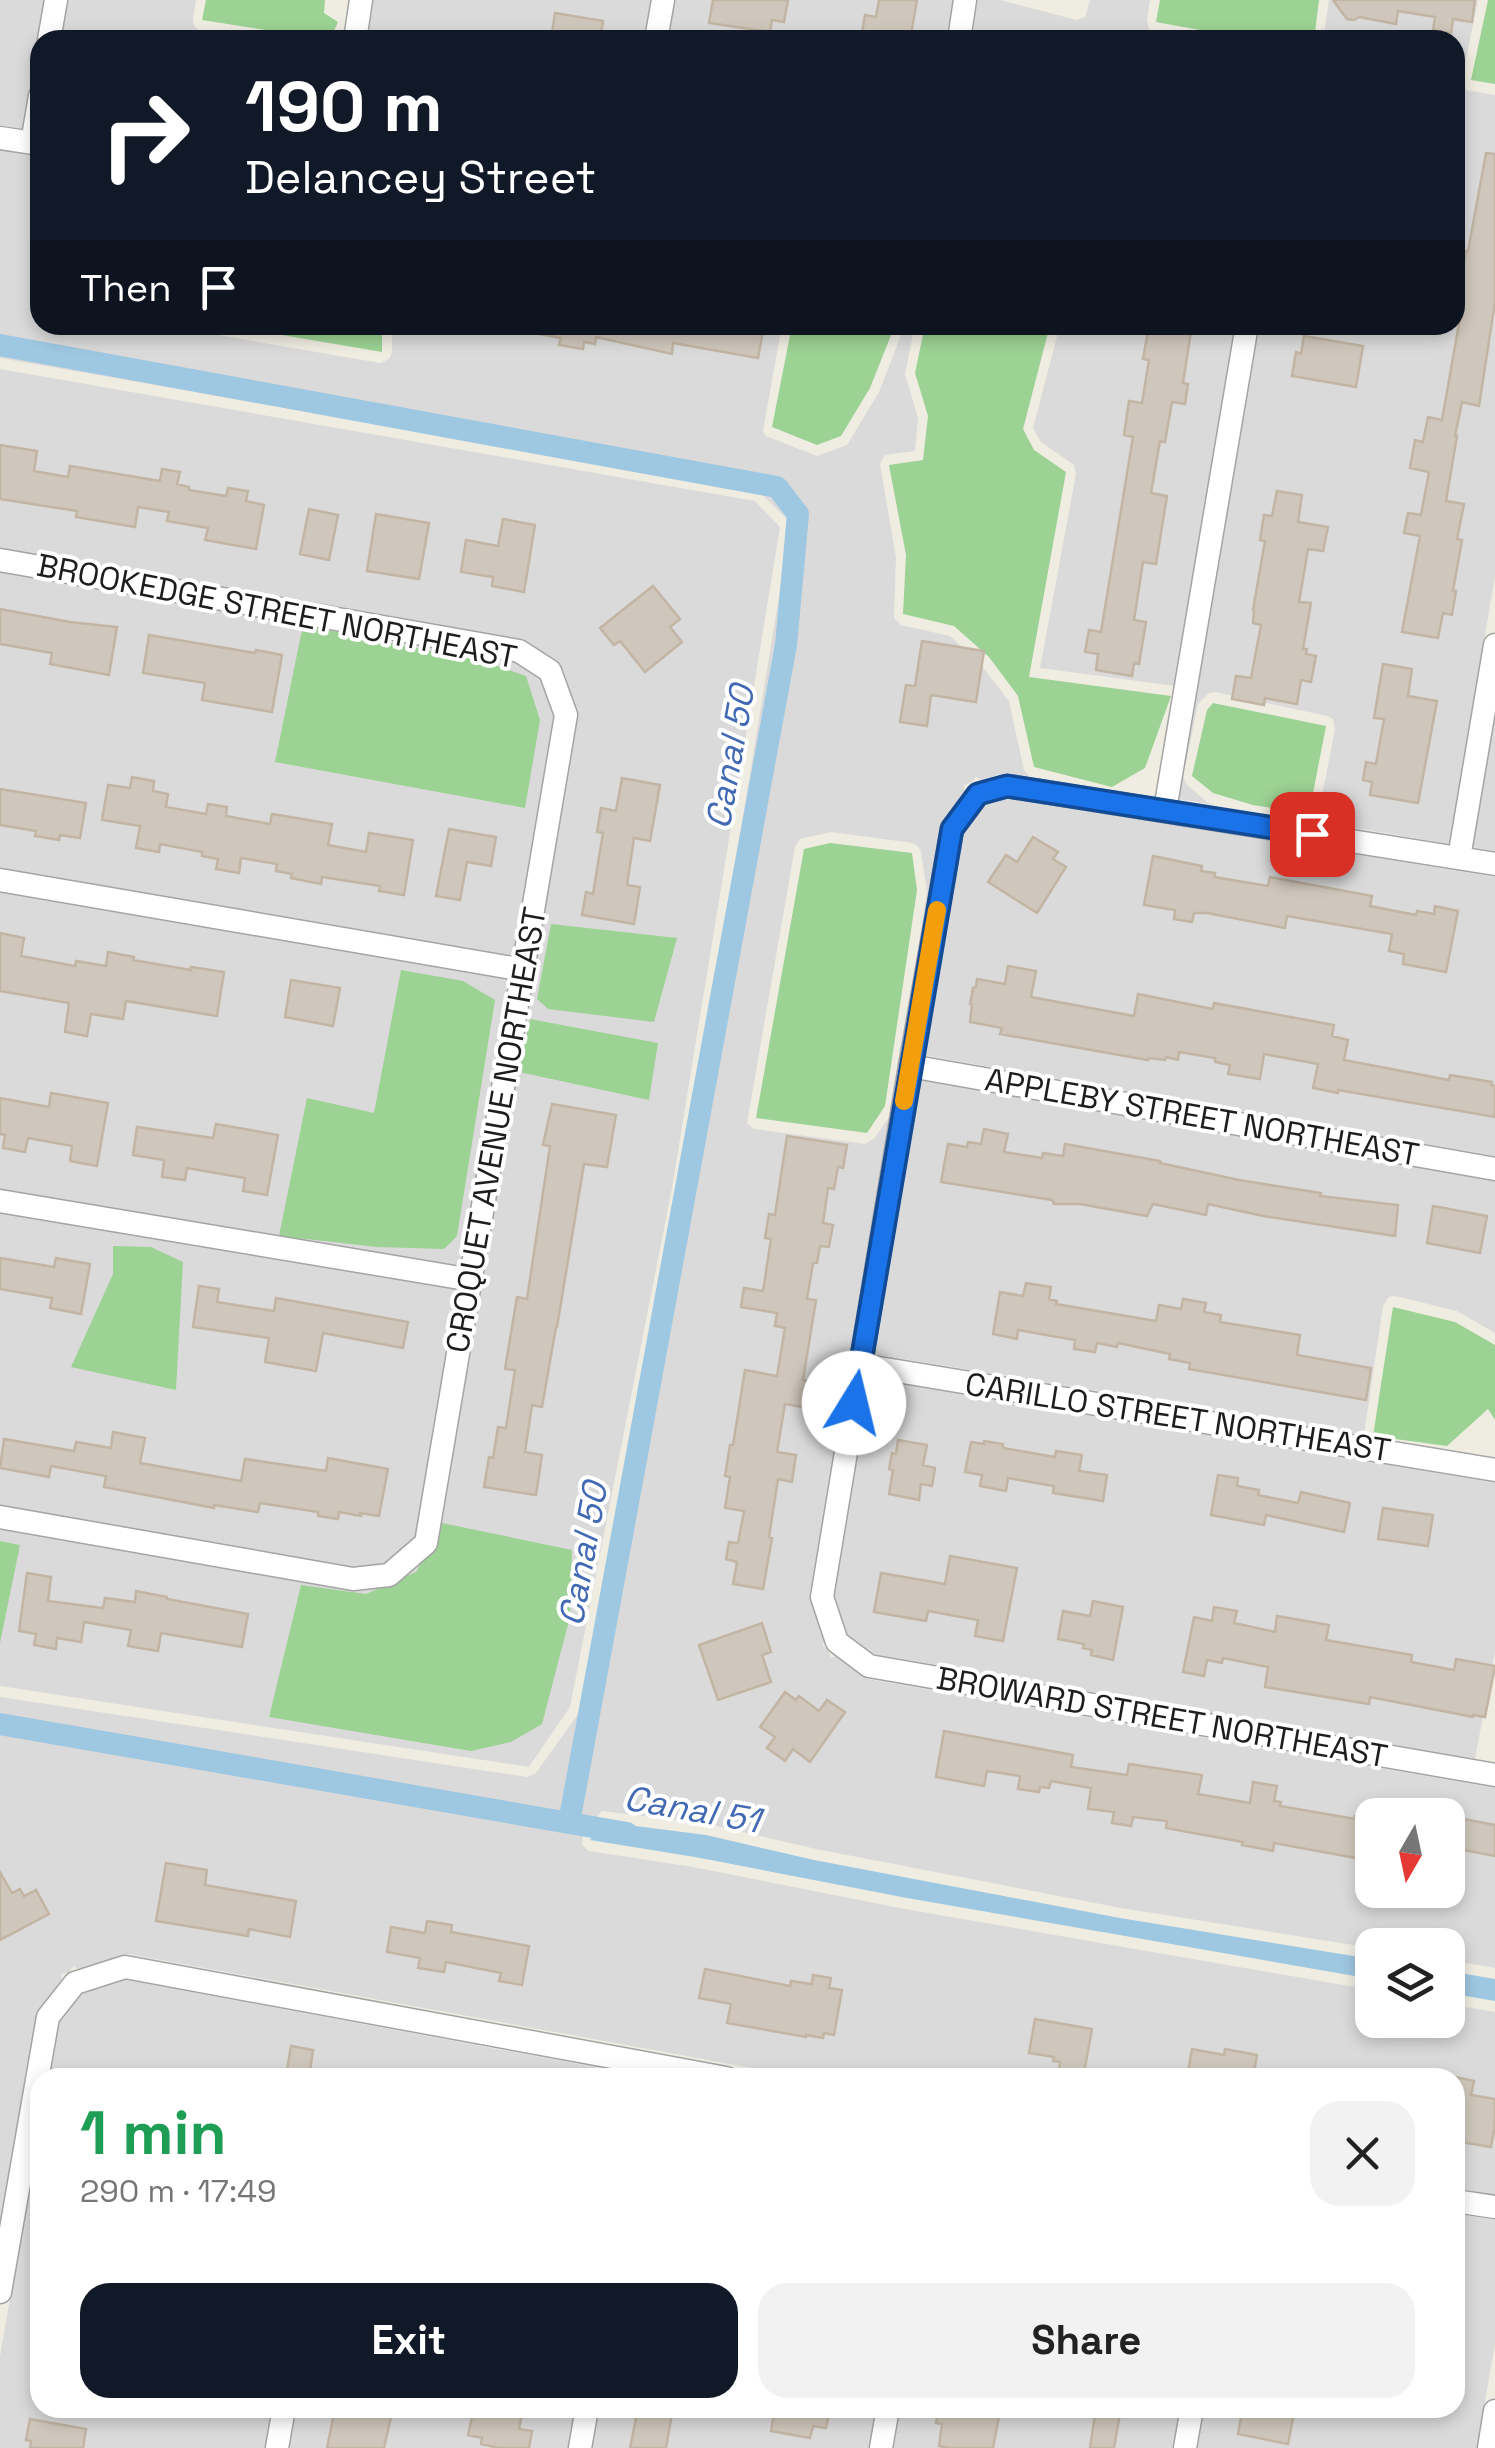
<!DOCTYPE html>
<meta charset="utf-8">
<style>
body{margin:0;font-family:"Space Grotesk",sans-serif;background:#f2f2f2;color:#222;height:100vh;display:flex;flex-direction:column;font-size:38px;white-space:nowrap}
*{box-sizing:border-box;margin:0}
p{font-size:32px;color:#767676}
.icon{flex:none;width:55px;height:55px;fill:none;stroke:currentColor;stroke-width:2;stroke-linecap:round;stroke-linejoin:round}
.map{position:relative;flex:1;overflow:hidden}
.panel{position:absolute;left:30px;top:2068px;width:1435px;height:350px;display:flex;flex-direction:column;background:#fff;border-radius:30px;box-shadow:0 5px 15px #0003}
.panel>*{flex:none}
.banner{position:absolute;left:30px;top:30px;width:1435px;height:305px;border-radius:30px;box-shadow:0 5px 15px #0003;background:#111827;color:#fff;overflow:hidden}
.needle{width:65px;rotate:189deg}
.buttons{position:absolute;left:1355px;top:1798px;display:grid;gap:20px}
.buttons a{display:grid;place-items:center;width:110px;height:110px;border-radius:20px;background:#fff;box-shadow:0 5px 15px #0003;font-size:50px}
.pin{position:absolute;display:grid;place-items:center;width:85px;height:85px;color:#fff;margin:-42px;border-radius:20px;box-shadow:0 5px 15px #0006}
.me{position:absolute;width:110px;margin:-55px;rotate:9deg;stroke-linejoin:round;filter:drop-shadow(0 0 8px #0008)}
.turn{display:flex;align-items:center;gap:35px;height:210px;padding:0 50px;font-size:45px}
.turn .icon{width:130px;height:130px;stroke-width:2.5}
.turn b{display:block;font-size:70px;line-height:85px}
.then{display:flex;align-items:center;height:95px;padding:0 50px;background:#0003;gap:20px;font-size:38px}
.round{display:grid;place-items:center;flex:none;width:105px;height:105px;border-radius:30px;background:#f2f2f2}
.head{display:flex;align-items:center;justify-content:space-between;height:170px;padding:0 50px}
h1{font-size:60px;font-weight:600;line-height:75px;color:#1e9e55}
.action{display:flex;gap:20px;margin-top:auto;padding:20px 50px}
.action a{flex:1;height:115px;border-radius:30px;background:#111827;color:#fff;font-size:40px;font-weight:600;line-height:115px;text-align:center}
.action a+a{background:#f2f2f2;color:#222}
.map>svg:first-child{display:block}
</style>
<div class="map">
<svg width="1495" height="2448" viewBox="0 0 1495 2448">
<rect width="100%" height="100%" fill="#efede2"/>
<path fill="#dbdada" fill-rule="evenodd" d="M0,0H45L23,129L0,125Z
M68,0H196L193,19L194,26L198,30L260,40H61Z
M373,0H652L645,40H366Z
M674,0H954L947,40H668Z
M977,0H1000L1077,20L1085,17L1090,0H1150L1147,20L1149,30L1194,40H970Z
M1329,0H1478L1462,78V85L1466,90L1495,95V576L1450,844L1315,821L1318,816L1335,729L1333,719L1327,716L1215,692L1209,693L1198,704L1183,777L1187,785L1207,802L1216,805L1178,799L1258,325H1455V40H1323Z
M0,150L40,157V325H161L380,363L389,359L392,352V325H782L763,431L766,436L817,456L847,445L879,392L905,325H915L905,374L918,418L915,451L885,455L880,464L896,557L894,618L901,625L950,636L981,665L1009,701L1024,770L1029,776L1005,773L981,780L976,777L972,782L964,785L965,791L943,821L914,976L927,892L921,851L918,846L913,843L831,832L800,839L795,847L747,1123L754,1129L865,1144L874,1139L890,1116L811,1594L825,1641L822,1645L828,1650L831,1658L836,1656L867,1679L1495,1788V1968L1448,1960V1945H1372V1948L1121,1908L816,1849L707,1824L602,1811L583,1833L582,1845L589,1851L693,1867L905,1909L1372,1990V2020H1448V2004L1495,2012V2195L1455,2188V2078L801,2077L128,1954L78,1969L74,1966L69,1972L61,1974L62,1980L39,2009L0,2227V1697L527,1777L536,1773L578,1714L682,1189L790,529L787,519L757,490L0,358ZM1372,1815H1448V1890H1372Z
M1060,325H1236L1175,686L1040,668L1076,474L1074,465L1041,442L1033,428Z
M0,369L755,501L780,527L672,1188L570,1707L529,1767L0,1686Z
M1495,712V851L1472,847Z
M1007,798L1495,877V1156L923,1055L962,834L984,805Z
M919,1080L1495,1181V1333L1457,1311L1395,1296L1389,1297L1383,1306L1364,1435L874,1354Z
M870,1379L1495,1483V1652L1475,1759L874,1654L847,1634L834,1595Z
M126,1980L631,2074L630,2078H48L58,2023L81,1994Z
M40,2126V2408H273L266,2448H0V2356Z
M1455,2214L1495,2220V2344L1477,2448H1196L1203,2408H1455Z
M296,2408H575L568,2448H288Z
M598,2408H877L870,2448H591Z
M900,2408H1180L1173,2448H893Z"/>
<path fill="#9cd293" d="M206,0H325L324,13L338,22L330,40L202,20Z
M1160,0H1319L1314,40H1254L1156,22Z
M1488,0H1495V84L1471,80Z
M223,325H382V352Z
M792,325H895L870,388L841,436L817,445L772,427Z
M925,325H1050L1023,429L1034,450L1066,472L1029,677L1171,696L1145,768L1112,787L1034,767L1018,696L989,657L954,626L903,614L906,555L889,465L923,460L928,416L915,373Z
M303,625L485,662L526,676L540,720L525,808L275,762Z
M1213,703L1326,726L1309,814L1253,805L1213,793L1192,776L1207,710Z
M830,843L912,853L917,890L885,1106L867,1133L756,1118L804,849Z
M551,924L677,938L654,1022L548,1009L537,999Z
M401,970L463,981L495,1000L457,1236L444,1249L377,1247L279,1236L307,1098L374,1113Z
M530,1019L658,1043L649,1100L519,1072Z
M113,1246L151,1247L183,1262L176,1390L71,1367L113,1274Z
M1393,1307L1455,1322L1495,1345V1420L1488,1409L1447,1446L1373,1436Z
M442,1523L572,1550L570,1617L542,1724L511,1742L471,1751L269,1717L301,1585L366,1594L416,1572Z
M0,1541L20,1545L0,1643Z"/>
<path fill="#9ec7e1" d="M604,1822L706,1835L814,1860L1120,1918L1372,1959V1979L907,1898L695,1857L590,1840Z
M1448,1971L1495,1979V2001L1448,1993Z"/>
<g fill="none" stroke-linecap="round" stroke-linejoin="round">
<path stroke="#9ec7e1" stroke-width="22" d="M0,345L777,487L798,514L786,645L569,1823
M0,1724L627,1833"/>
</g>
<path fill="#cfc7bb" stroke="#c2b5a3" stroke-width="2.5" d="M713,0H788L784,22L772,20L770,32L709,23Z
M879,0H917L910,40L861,38L865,15L876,17Z
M1333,0H1475L1472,22L1453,19L1451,33L1433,30L1435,17L1398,11L1396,24L1359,17L1354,20L1347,19Z
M555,13L603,21L600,40H551Z
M1486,153L1495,154V302L1479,406L1462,402L1455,436H1457L1446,501L1464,504L1457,539L1462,540L1453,591H1456L1452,615L1443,613L1438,638L1402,632L1420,536L1404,533L1408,513L1421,515L1429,472L1410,468L1415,440L1423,442L1428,417L1442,420L1461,312L1456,311L1466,251H1468Z
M540,325H728L763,331L758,358L673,343L672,354L596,337L595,344L584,342L583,349L559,345L561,338L540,334Z
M1149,325H1192L1183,383L1188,384L1185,404L1172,402L1165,442L1160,441L1151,493L1167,496L1156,564L1143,562L1134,620L1146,622L1139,664L1134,663L1132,676L1096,670L1098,654L1085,652L1089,630L1101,632L1133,437L1124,435L1129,401L1142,403L1149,360L1143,359Z
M1304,336L1363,346L1356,387L1292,376L1296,352L1301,354Z
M0,445L37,451L34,471L68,477L70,466L160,481L162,469L180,472L177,484L189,487V490L226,496L228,488L248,491L246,501L264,505L256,549L205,540L208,528L167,521L169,512L138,507L135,527L76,517L77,511L0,499Z
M1277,491L1302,495L1298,522L1328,527L1323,551L1308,549L1299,602L1311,603L1303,649H1307L1306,654L1316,656L1311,682L1301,680L1297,704L1265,698L1264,705L1232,699L1236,676L1251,678L1261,625L1253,623L1254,611L1253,610L1265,541L1260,540L1264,515L1272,516Z
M309,509L338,515L329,560L300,554Z
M376,514L429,523L419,579L367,571Z
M503,519L535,525L524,592L492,586L493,577L461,572L466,540L498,546Z
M653,586L680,619L670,627L682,642L645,672L620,641L614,645L600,628Z
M0,609L70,622L117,627L109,675L50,664L52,653L0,644Z
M149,635L255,653L256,650L282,655L272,712L202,700L205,683L143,673Z
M922,641L984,651L976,702L931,695L927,726L900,722L906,685L915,686Z
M1383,664L1412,669L1408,696L1437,701L1418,803L1370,795L1372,782L1363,780L1366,762L1376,764L1384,719L1374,718Z
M132,777L154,781L153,791L168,794L166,807L206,814L208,804L227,807L226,816L270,824L272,814L332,824L328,845L366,852L369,833L413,840L404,895L379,891L380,886L322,877L321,884L291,878L292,874L276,871L277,864L241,858L239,873L216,869L218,859L202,856V852L160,844L159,852L136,848L140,826L102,820L108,785L130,788Z
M622,778L660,785L650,841L634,838L627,885L640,887L634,924L582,915L586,892L593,894L603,833L597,832L601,808L616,811Z
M0,789L86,803L80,838L60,835L59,840L35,836L36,831L0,825Z
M449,829L496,837L491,866L467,862L460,900L436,896Z
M1033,837L1058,852L1053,859L1066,867L1037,913L988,882L1006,855L1017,862Z
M1153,856L1202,866L1201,871L1215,873L1214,877L1268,886L1270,877L1372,896L1370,906L1416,915L1417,911L1434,914L1435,906L1458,911L1446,972L1403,964L1404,954L1389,951L1392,934L1287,916L1285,928L1207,913H1194L1192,922L1174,919L1175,910L1144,905Z
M0,933L24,938L21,956L75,966L76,961L106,966L108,952L134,957L133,960L191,970V967L224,972L217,1016L126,1001L123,1019L91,1014L87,1036L65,1032L69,1003L0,991Z
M1008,966L1036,971L1031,997L1134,1016L1138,994L1213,1009L1214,1003L1334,1025L1332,1036L1348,1040L1344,1060L1449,1080L1450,1075L1492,1082L1491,1085L1495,1086V1117L1338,1090V1093L1313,1088L1318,1064L1264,1054L1260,1079L1228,1074L1230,1065L1215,1062V1058L1179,1052L1178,1060L1166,1057L1165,1060L1149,1058L1148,1060L1000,1034L1002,1028L970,1022L972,1005L970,1004L973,988L976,987L977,979L1005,984Z
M291,980L340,988L333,1026L285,1017Z
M51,1093L108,1103L97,1166L70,1161L72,1146L28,1138L25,1152L3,1148L5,1135L0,1134V1098L49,1107Z
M552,1104L616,1115L607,1167L584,1164L557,1327H556L542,1407L532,1405L525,1452L542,1455L536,1495L484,1487L489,1457L493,1458L498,1427L506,1428L515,1370L505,1369L517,1297L527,1299L550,1146L543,1145Z
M216,1124L278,1135L267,1195L243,1191L245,1178L187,1168L185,1180L162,1177L164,1160L133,1155L137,1127L213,1138Z
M984,1129L1008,1134L1004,1152L1042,1158L1043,1153L1063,1156L1065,1144L1160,1161V1163L1239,1180L1321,1193L1320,1196L1398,1205L1395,1236L1263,1216L1208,1204L1206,1215L1153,1204L1147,1216L1080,1204H1054L1052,1200L941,1182L948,1144L967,1147L968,1142L981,1144Z
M787,1136L847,1145L843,1168L838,1167L834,1189L828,1188L823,1223L833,1225L829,1247L820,1246L817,1263H813L807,1299L816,1300L803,1380L808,1381L803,1407L785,1404L777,1452L796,1455L792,1482L778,1479L769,1537L772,1538L763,1589L733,1584L737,1562L726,1559L729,1542L738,1543L744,1511L725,1508L730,1477L725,1476L730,1445H733L745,1370L777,1376L785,1328L775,1326L777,1313L741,1307L744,1288L763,1291L771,1239L765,1238L769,1214L775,1215Z
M1433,1206L1487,1216L1480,1253L1427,1243Z
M0,1258L54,1267L56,1258L90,1264L81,1314L50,1308L52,1298L0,1289Z
M1026,1283L1051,1287L1049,1299L1057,1301L1056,1304L1156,1321L1159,1305L1181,1309L1183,1299L1206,1303L1204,1312L1221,1315L1220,1322L1300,1335L1297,1355L1371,1368L1366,1400L1189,1369L1190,1363L1169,1359L1170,1354L1118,1343L1117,1347L1097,1343L1095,1352L1074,1349L1075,1340L1018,1330L1017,1339L993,1334L1000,1292L1023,1296Z
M199,1286L219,1289L217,1302L274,1311L276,1298L408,1322L403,1348L323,1333L316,1371L265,1362L269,1338L193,1327Z
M113,1432L145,1438L140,1463L241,1481L245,1459L326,1471L328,1458L388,1469L379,1516L360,1513L361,1516L339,1512L338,1519L318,1516V1512L260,1503L258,1512L214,1505V1508L104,1487L106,1476L51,1466L49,1477L0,1468L4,1439L74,1451L76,1442L111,1448Z
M898,1440L927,1445L923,1465L935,1468L932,1486L921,1484L919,1500L889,1494L893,1470L889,1469L892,1453L896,1454Z
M984,1441L1003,1444V1448L1055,1457L1056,1451L1082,1455L1079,1471L1107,1475L1103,1501L1053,1493L1054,1486L1008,1478L1006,1491L980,1486L982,1475L965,1472L971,1442L984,1444Z
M1218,1475L1238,1478L1237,1486L1259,1490L1258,1495L1298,1503L1301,1492L1350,1503L1344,1532L1266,1515L1264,1525L1211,1515Z
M1383,1508L1433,1515L1428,1546L1378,1539Z
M950,1556L1017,1568L1003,1641L975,1636L978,1620L928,1611L926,1621L874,1612L881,1573L945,1584Z
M27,1573L51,1577L48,1601L103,1608L105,1598L135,1602L136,1591L167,1597V1599L248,1614L242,1647L161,1633L158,1651L128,1646L131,1630L84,1622L81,1642L57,1638L56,1649L34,1645L36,1634L19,1631Z
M1093,1601L1123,1607L1113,1660L1091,1655L1092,1650L1083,1648L1084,1644L1058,1639L1063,1611L1090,1616Z
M1214,1607L1237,1611L1234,1623L1275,1632L1277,1616L1329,1625L1326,1640L1412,1655L1411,1662L1454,1670L1456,1659L1495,1666L1485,1717L1473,1715V1717L1370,1697L1369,1704L1265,1687L1268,1667L1223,1658L1222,1663L1207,1660L1204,1676L1183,1672L1194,1617L1212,1621Z
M762,1623L771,1652L762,1655L771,1682L718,1700L699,1645Z
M785,1692L796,1700L799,1696L819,1711L827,1700L845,1712L810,1762L793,1749L785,1761L767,1748L775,1737L760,1727Z
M944,1731L1073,1755L1071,1767L1127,1775L1129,1764L1202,1775L1198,1794L1250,1803L1253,1782L1277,1786L1274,1801L1281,1802L1280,1806L1355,1819V1816L1372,1819V1861L1274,1843L1273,1851L1242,1845L1243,1842L1166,1828L1167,1821L1133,1817L1131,1826L1112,1823L1114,1812L1088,1809L1091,1788L1051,1781L1049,1788L1040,1787L1039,1792L1018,1789L1020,1776L987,1771L984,1786L936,1777Z
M1448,1816L1495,1825V1856L1448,1847Z
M166,1863L207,1870L205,1885L296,1901L290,1937L249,1929L248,1936L156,1921Z
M0,1872L12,1893L20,1889L24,1896L36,1890L49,1914L0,1940Z
M427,1921L452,1925L451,1932L529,1946L522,1985L499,1981L501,1973L446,1962L444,1972L418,1968L420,1958L387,1952L391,1927L425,1933Z
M705,1969L790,1986L791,1981L812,1984L813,1975L831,1978L829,1988L842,1990L834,2035L824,2033L823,2038L806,2035V2037L727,2023L731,2004L699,1998Z
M1035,2019L1092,2029L1083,2078H1058L1060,2062L1053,2061L1054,2057L1029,2053Z
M291,2046L313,2050L309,2078H289L290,2070H287Z
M1192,2049L1224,2055L1225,2049L1257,2055L1253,2078H1187Z
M1455,2077L1474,2081L1471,2095L1495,2099V2124L1491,2147L1455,2141Z
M335,2408H393L384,2448H327Z
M474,2408H523L519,2429L532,2431L529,2448H499L481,2444L482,2438L468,2435Z
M638,2408H673L666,2448H630Z
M775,2408H830L826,2428L813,2426L810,2438L771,2431Z
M939,2408H979L1000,2411L993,2448H950L939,2446L942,2424L936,2423Z
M1096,2408H1121L1114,2448H1090Z
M1245,2408H1295L1288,2444L1238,2434L1242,2412H1245Z
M30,2419L86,2429L83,2448H30L31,2441L26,2440Z"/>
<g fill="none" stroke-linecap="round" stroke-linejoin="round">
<defs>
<path id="minor" d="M49,40L56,0
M355,40L361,0
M656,40L663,0
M959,40L965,0
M0,138L40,144
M32,143L40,96
M0,560L519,651L550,671L566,715L426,1543L389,1575L353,1579L0,1517
M1165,810L1247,325
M1459,858L1495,645
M1495,864L1007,786L978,794L952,829L910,1066L822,1597L837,1642L869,1666L1495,1775
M0,880L524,970
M910,1066L1495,1169
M0,1201L472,1280
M861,1365L1495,1470
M1455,2201L1495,2207
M0,2292L48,2017L75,1983L125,1967L726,2078
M277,2448L284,2408
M580,2448L587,2408
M881,2448L888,2408
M1185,2448L1192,2408
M1489,2448L1495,2411"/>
</defs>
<use href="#minor" stroke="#a4a4a4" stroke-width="25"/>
<use href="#minor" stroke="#fff" stroke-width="22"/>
</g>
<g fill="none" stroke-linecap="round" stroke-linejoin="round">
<defs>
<path id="route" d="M854,1403L952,829L978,794L1007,786L1312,834"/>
</defs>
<use href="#route" stroke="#114b97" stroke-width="25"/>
<use href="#route" stroke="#1a73e8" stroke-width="18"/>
<path stroke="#f59e0b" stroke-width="18" d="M904,1101L937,910"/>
</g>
<g text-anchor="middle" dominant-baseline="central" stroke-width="8" stroke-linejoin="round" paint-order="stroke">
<g font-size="32" fill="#1d1d1d" stroke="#fff">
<text transform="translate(277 611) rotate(11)">BROOKEDGE STREET NORTHEAST</text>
<text transform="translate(1202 1117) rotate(10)">APPLEBY STREET NORTHEAST</text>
<text transform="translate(496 1130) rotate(-80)">CROQUET AVENUE NORTHEAST</text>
<text transform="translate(1178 1417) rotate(9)">CARILLO STREET NORTHEAST</text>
<text transform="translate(1162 1717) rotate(10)">BROWARD STREET NORTHEAST</text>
</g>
<g font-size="35" font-style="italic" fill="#4269b4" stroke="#fff">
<text transform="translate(730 757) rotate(-80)">Canal 50</text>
<text transform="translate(583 1554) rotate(-80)">Canal 50</text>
<text transform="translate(692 1809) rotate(10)">Canal 51</text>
</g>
</g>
</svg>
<div class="buttons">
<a><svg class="needle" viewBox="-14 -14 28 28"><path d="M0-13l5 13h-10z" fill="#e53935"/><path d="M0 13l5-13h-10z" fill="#767676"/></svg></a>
<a><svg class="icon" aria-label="layers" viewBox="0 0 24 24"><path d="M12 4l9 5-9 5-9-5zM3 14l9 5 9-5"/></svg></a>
</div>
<div class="pin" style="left:1312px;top:834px;background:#d93025"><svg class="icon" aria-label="arrive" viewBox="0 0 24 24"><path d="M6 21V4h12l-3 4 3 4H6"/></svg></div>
<svg class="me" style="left:854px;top:1403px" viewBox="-20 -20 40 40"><circle r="19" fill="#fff"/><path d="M0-13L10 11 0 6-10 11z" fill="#1a73e8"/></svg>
<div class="banner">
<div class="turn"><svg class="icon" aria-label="right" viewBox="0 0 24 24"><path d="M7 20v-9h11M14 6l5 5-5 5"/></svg><div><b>190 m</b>Delancey Street</div></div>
<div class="then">Then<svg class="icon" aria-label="arrive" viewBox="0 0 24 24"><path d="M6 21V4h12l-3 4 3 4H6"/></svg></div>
</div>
<section class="panel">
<div class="head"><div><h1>1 min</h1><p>290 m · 17:49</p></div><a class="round"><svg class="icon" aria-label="close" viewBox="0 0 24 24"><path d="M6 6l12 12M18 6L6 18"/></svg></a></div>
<div class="action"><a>Exit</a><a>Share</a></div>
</section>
</div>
